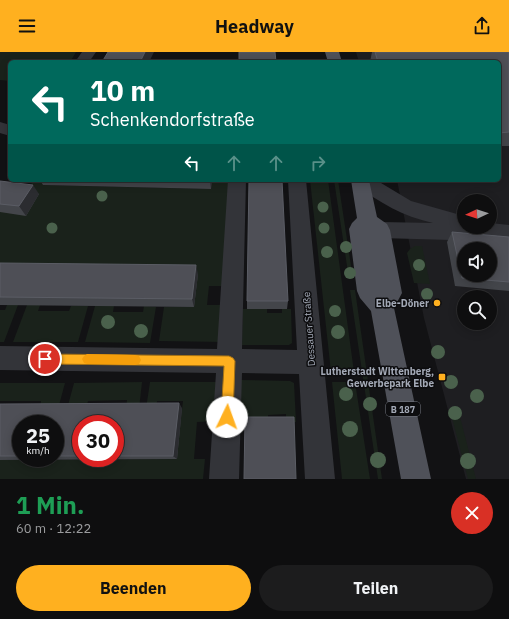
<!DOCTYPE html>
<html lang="de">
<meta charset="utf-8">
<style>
body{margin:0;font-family:"IBM Plex Sans",sans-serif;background:#1c1c1d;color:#f1f3f6;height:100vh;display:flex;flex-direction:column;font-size:15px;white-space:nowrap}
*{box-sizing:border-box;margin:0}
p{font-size:13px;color:#9b9c9e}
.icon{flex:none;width:22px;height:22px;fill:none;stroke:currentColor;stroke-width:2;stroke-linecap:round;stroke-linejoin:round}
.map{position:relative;height:427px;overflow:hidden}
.sheet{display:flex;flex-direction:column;background:#0e0e0f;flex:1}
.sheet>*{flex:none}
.top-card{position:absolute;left:8px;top:8px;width:493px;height:122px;border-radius:6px;box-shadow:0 2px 10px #0003,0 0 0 1px #2e2e2f;background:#00695c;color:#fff;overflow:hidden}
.needle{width:26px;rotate:266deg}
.fabs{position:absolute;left:457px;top:142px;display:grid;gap:8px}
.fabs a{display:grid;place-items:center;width:40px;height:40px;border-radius:50%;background:#0e0e0f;box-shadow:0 2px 10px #0003,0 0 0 1px #2e2e2f;font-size:20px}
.speed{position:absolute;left:12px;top:363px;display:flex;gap:8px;font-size:20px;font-weight:700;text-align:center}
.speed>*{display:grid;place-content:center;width:52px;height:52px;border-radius:50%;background:#0e0e0f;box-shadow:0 2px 10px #0003,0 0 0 1px #2e2e2f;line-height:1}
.speed small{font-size:10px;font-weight:400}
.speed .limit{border:6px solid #d22;background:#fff;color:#111}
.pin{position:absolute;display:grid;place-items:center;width:34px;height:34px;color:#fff;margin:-17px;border:2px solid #fff;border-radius:50%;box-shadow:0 1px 4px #0007}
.me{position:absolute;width:44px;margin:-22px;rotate:3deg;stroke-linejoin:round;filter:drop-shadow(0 0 3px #0008)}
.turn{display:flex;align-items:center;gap:14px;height:84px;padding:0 16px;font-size:18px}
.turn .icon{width:52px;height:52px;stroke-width:2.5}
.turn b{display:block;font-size:28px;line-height:34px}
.lanes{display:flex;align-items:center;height:38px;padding:0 16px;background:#0003;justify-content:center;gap:20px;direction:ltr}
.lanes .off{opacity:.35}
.round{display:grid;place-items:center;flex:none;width:42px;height:42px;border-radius:21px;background:#1c1c1d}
.headline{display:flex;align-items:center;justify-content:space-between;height:68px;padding:0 16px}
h1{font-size:24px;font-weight:800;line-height:30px;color:#1e9e55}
.button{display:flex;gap:8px;margin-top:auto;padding:8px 16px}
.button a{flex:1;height:46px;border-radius:24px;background:#ffb01f;color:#111;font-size:16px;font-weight:800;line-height:46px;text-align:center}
.button a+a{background:#1c1c1d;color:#f1f3f6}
header{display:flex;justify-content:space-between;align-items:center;height:52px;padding:0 16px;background:#ffb01f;color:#111;font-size:18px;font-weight:800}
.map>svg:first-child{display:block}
</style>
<header><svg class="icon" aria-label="menu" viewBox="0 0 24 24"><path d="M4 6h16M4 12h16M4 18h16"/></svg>Headway<svg class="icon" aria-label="share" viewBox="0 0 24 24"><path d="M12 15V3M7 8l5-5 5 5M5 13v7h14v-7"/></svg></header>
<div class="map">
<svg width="509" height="427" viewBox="0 0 509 427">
<rect width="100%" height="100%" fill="#121214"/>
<path fill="#1e1e21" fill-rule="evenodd" d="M356,0H509V427H466L424,266L397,128H499V10H359ZM464,149H490V175H464ZM464,197H490V223H464ZM464,245H490V271H464Z"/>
<path fill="#1a221b" d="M0,0H76L70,10H10V29L0,28Z
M34,128H45L43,133L211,137L212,128H232L227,234H209L207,253H226L224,290L159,289L164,255H194L0,219V160L25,141Z
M310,128H328L354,320H331Z
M334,128H338L353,227H349Z
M415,194H422L430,232L414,231L407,201L410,197Z
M350,238H355L382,427H378Z
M7,253H18L4,290H0V258H5Z
M27,253H40L38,259H69L71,254H88L78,290H13Z
M95,254H114L113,260H143L144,254L156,255L150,291L85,290Z
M243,257H267V261H282V257H291L292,291L289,293H242Z
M241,328L290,329L294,331L296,370H286V362L268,363V370H239Z
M142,330L139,357H126L127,348L88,349L86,357H67L74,331Z
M150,330H221L220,369L197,370L194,407H205L203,427H0V408L176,407L183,349H157L156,357H146Z
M332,330H355L370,427H342Z
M0,331H65L58,357H40L41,349H0Z
M460,365L476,427H468L452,366Z"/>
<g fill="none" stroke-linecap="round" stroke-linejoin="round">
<path fill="#333439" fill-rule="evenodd" d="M82,0H96L89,10H75Z
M0,70L10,73V84L0,81Z
M228,128H246L242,297L297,298L288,128H306L335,427H305L299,322L242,321L239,427H209L216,321L0,318V294L217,297Z
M353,128H376L411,149L464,164V175H490V171L509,173V189L477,186L452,188L380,186L373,184L370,178L373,172L380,170L433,171C402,164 381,151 355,133Z"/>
<path fill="#4f5159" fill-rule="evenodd" d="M325,0H339L342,10H328Z
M351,128H369L377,165L387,172L390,178L402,241L394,256L431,427H401L371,259L360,246L357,239L349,177L352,171L357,166Z"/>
</g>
<g fill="#4a614c">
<circle cx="102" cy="144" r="5.5"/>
<circle cx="323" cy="155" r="5.5"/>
<circle cx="52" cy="176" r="5.5"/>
<circle cx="324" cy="176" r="5.5"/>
<circle cx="346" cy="195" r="6"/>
<circle cx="327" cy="200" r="6"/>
<circle cx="419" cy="213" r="6"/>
<circle cx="350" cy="221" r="6"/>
<circle cx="427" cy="242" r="6"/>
<circle cx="335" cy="259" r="6"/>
<circle cx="108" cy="270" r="7"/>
<circle cx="141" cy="279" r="7"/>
<circle cx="338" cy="280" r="7"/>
<circle cx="438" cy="300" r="7"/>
<circle cx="451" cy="330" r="7"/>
<circle cx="346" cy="342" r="7"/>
<circle cx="477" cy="344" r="7"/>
<circle cx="370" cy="352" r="7"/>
<circle cx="455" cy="361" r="7"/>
<circle cx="350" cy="377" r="8"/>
<circle cx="378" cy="408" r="8"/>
<circle cx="468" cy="409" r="8"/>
</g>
<path fill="#43454a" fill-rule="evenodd" d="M372,0H509V94H499V10H370Z
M40,128H212L211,137L43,133Z
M0,129L39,142L26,164L0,160Z
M452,180L509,185V239L455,234L447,190Z
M0,211L198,222L194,255L0,253Z
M247,249H288L287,257H247Z
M0,352L182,356L177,407L0,408ZM21,372H55V406H21ZM81,372H115V406H81Z"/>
<path fill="#2b2c30" d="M145,0H154L149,10H140Z
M210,128H212L211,137Z
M33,133L39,142L26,164L19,154Z
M196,213L198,222L194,255L192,247Z
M179,351L182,356L177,407L173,404Z"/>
<path fill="#4e4f56" stroke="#5b5d65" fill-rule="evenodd" d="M108,0H145L140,10H102Z
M239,0H275L276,10H239Z
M375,0H509V80L499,81V10H378Z
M249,128H282L288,249H247Z
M0,129L33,133L19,154L0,152Z
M452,180L509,185V230L462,226ZM464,197H490V223H464Z
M0,211L196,213L192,247L0,245Z
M179,351L173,404H115V372H81V404H55V372H21V404H0V352Z
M245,365H294L296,427H244Z"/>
<path fill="#ffb01f" stroke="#a67214" d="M45,302L229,304L233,306L235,309L233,365L231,369L227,371L223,369L221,365L224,314L45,312L41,310L40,307L41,303Z"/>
<path fill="#f59e0b" d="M87,302L135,303L139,304L141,308L139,312L135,313L87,312L84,311L82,307L84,304Z"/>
<g fill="#ffb01f" stroke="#0d0d0f" stroke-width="1.5">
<circle cx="437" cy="251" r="4"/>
<rect x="438" y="321" width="8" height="8" rx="2"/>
</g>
<g text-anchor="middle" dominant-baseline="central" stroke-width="3" stroke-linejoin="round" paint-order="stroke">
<rect fill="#0d0d0f" stroke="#767a84" stroke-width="1" x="386" y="350" width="34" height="14" rx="3"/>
<g font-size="9" font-weight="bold" fill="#a3a9b6">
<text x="403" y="357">B 187</text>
</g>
<g font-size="10" font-weight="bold" fill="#a3a9b6" stroke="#0d0d0f" text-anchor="end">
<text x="429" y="251">Elbe-Döner</text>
<text x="434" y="319">Lutherstadt Wittenberg,<tspan x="434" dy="12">Gewerbepark Elbe</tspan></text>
</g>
<g font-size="10" fill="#a3a9b6" stroke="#0d0d0f">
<text transform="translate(309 277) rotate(-94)">Dessauer Straße</text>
</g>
</g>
</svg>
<div class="fabs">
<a><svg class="needle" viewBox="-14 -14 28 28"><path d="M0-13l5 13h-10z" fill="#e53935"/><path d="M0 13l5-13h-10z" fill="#9b9c9e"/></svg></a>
<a><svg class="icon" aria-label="sound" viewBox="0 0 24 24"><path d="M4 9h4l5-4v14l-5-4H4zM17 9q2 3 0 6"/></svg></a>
<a><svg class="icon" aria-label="search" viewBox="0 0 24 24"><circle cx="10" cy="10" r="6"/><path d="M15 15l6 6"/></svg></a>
</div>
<div class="speed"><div>25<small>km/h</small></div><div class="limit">30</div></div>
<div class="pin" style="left:45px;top:307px;background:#d93025"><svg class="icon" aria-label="arrive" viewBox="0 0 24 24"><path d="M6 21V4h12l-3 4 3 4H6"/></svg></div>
<svg class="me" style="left:227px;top:365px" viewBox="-20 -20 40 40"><circle r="19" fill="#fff"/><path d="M0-13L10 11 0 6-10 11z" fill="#ffb01f"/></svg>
<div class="top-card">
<div class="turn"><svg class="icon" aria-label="left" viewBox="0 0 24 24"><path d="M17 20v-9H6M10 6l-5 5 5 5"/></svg><div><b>10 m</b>Schenkendorfstraße</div></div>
<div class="lanes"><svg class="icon" aria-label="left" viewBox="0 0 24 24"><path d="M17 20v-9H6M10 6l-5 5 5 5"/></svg><svg class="icon off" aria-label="ahead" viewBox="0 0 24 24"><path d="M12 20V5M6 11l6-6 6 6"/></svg><svg class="icon off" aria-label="ahead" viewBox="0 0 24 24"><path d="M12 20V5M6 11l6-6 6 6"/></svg><svg class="icon off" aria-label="right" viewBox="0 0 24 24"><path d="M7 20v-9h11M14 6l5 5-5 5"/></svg></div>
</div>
</div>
<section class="sheet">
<div class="headline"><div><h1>1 Min.</h1><p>60 m · 12:22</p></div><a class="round" style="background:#d93025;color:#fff"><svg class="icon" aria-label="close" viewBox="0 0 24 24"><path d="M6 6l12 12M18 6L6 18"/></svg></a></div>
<div class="button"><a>Beenden</a><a>Teilen</a></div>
</section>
